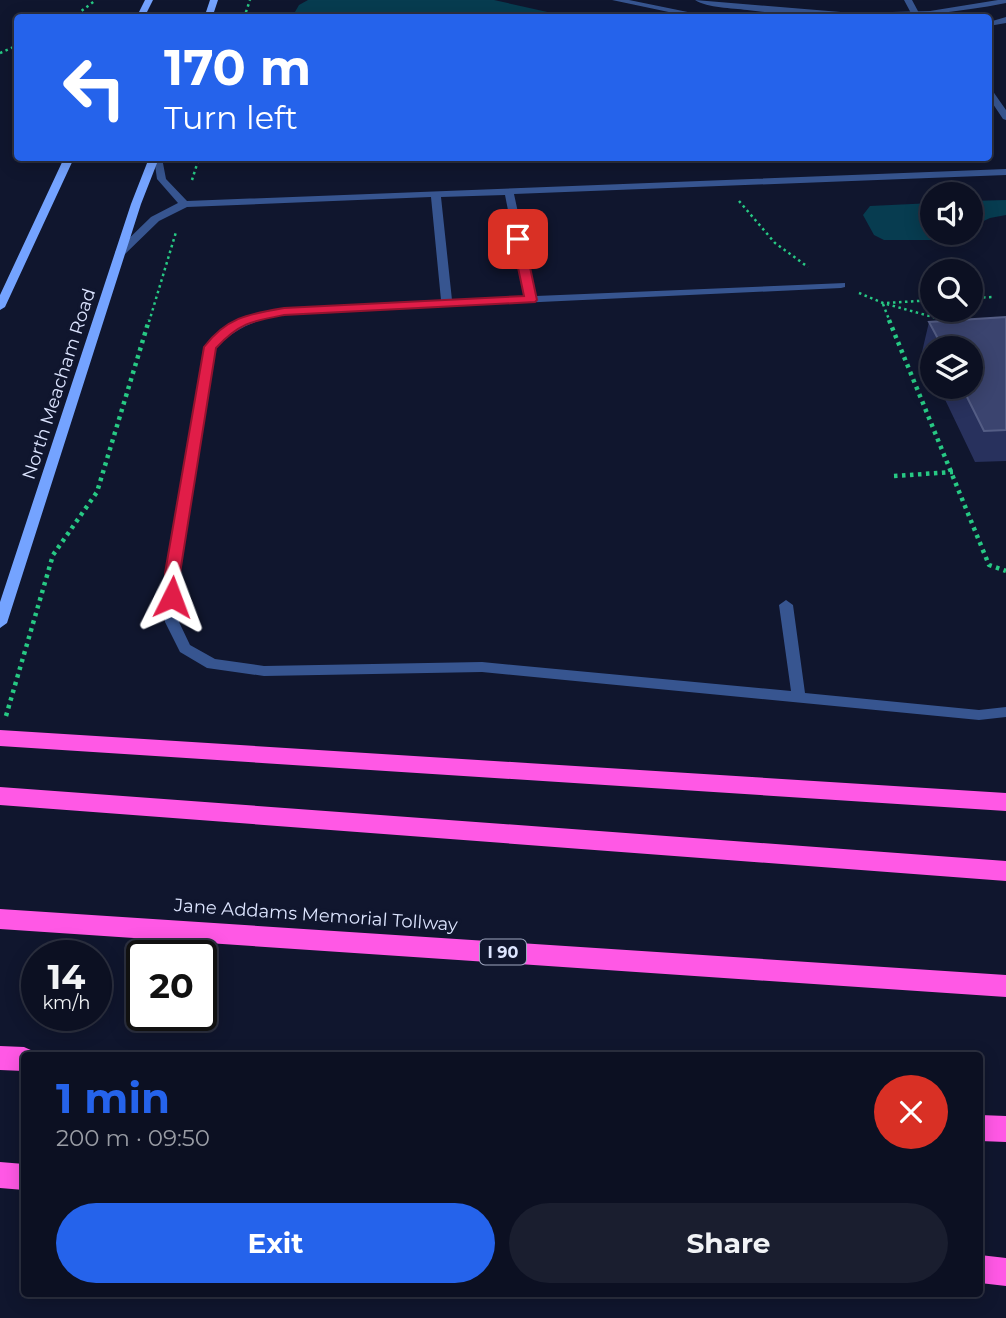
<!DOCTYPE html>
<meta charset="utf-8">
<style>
body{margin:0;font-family:Montserrat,sans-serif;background:#1a1e2f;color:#f1f3f6;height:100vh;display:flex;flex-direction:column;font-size:26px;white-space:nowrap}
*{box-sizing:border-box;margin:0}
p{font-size:23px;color:#9a9da5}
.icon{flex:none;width:38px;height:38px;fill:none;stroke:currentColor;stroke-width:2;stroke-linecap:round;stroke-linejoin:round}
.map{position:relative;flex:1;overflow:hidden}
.panel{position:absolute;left:21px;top:1052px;width:962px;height:245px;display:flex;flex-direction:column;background:#0c1022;border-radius:7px;box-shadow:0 4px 18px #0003,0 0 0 2px #2c3040}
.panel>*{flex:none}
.banner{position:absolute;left:14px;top:14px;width:978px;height:147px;border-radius:7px;box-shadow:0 4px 18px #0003,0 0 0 2px #2c3040;background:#2563eb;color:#fff;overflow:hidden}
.buttons{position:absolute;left:920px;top:182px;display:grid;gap:14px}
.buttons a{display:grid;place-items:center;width:63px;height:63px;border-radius:50%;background:#0c1022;box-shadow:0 4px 18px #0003,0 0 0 2px #2c3040;font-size:35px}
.speed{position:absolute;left:21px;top:940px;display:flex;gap:14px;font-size:35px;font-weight:700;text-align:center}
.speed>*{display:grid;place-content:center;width:91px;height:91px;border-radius:50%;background:#0c1022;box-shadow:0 4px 18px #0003,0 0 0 2px #2c3040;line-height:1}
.speed small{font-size:18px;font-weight:400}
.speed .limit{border:4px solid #111;border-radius:10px;background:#fff;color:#111}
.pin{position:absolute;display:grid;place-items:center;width:60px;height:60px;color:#fff;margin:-30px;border-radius:14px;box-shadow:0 4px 10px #0006}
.me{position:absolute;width:77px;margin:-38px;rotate:3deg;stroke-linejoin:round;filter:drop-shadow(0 0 5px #0008)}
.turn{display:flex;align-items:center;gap:24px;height:147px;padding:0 35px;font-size:32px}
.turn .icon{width:91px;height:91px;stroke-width:2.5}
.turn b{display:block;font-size:49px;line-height:60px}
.round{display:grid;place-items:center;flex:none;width:74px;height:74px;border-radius:37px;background:#1a1e2f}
.head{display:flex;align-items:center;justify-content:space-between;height:119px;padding:0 35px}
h1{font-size:42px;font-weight:700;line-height:52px;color:#2563eb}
.button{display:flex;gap:14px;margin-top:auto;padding:14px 35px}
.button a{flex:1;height:80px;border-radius:42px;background:#2563eb;color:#fff;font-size:28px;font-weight:700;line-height:80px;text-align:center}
.button a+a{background:#1a1e2f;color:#f1f3f6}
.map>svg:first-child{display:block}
</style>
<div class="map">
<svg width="1006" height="1318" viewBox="0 0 1006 1318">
<rect width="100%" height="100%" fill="#10162e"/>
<path fill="#073c50" d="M308,0H494L570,17H292L299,5Z
M1006,200V215L990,218L971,227V201Z
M933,203V233H959L942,240H884L874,235L863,215L870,206Z"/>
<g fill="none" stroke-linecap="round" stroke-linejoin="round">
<path stroke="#27c984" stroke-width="2.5" stroke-dasharray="2.5 3.5" stroke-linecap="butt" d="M72,18L96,0
M244,18L250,0
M0,53L18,45
M192,180L199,158
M739,201L775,243L808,267
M859,293L883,303L947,321
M971,298L993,297
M887,303L933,300
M883,304L890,322
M149,322L176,232"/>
<path stroke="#27c984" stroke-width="4.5" stroke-dasharray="3.5 4.5" stroke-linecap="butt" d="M889,320L989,565L1006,571
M943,320L947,321
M894,476L953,472
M6,716L53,555L97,492L149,320"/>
<path fill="#375590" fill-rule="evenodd" d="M904,0H912L919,13L918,15H912Z
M989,89L992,90L1006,110V120L1003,119L989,98Z
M154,158H162L166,179L187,201L1006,169V175L514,194L536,296L845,283V287L841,288L284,314C256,320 236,327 216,348L179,573V622L190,645L215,659L264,666L482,662L791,691L779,605L786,600L793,605L805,693L979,710L1006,707V717L979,720L482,672L264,676L207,668L180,652L165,622V573L206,345L223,328L239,319L284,308L441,300L431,197L187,207L159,221L123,256H115V252L151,217L178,203L157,179ZM505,195L525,296L452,300L441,197Z"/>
<path fill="#375590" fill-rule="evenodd" d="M612,0H629L717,18H697Z
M695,0L853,13L930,11L998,0H1006V3C920,20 834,21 747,10C732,8 708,8 695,0Z
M1006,17V23L989,26V22Z"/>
<path fill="#74a3ff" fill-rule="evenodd" d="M145,0H153L144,18H136Z
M210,0H218L212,18H204Z
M64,158H74L5,307L0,310V295Z
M149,158H159L141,204L7,623L0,628V602L131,204Z"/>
<path fill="#ff58e5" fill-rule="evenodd" d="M0,730L1006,793V811L0,746Z
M0,787L1006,861V881L0,805Z
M0,909L1006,975V997L0,929Z
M0,1046L24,1047L33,1051L35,1055H24V1071L0,1070Z
M980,1115L1006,1116V1142L980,1141Z
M0,1162L24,1164V1190L0,1188Z
M980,1255L1006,1258V1286L980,1283Z"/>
</g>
<path fill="#28315d" d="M1006,317V461L975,462L939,387H971V348H933V375L922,352L929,322Z"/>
<path fill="#3b446f" stroke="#545d85" stroke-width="2" d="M1006,317V430L984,431L962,387H971V348H943L929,322Z"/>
<path fill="#e11d48" stroke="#92132f" stroke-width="2" d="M518,235L524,239L537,300L535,302L284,315C252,321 239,323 216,348L180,573L178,601H167L165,573L204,347C227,317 249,314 284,308L524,296L512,239Z"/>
<g text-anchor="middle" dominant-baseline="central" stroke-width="7" stroke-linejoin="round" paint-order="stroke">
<rect fill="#10162e" stroke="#a0a7c0" stroke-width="2" x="480" y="939.5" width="46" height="25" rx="5"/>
<g font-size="16" font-weight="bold" fill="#dde5ff">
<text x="503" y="952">I 90</text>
</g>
<g font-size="18" fill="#dde5ff" stroke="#10162e">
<text transform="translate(59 384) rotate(-72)">North Meacham Road</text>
<text transform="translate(316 915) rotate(4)">Jane Addams Memorial Tollway</text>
</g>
</g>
</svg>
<div class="buttons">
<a><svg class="icon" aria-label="sound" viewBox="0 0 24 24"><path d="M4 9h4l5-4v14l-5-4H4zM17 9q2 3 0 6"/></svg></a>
<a><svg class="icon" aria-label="search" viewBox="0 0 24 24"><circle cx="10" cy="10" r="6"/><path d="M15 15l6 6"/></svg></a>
<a><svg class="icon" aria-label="layers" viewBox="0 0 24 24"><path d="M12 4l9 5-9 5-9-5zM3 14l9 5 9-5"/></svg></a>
</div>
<div class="speed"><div>14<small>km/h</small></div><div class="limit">20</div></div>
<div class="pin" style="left:518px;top:239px;background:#d93025"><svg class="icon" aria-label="arrive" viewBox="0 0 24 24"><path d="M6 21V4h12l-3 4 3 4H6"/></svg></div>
<svg class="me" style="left:172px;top:597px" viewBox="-20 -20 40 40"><path d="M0-17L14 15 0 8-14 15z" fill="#e11d48" stroke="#fff" stroke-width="4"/></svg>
<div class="banner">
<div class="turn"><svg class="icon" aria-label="left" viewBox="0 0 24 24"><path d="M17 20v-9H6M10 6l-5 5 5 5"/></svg><div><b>170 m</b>Turn left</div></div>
</div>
<section class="panel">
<div class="head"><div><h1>1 min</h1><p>200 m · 09:50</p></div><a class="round" style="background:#d93025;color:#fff"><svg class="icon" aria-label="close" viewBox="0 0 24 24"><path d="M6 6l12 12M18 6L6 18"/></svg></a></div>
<div class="button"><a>Exit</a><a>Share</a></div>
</section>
</div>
